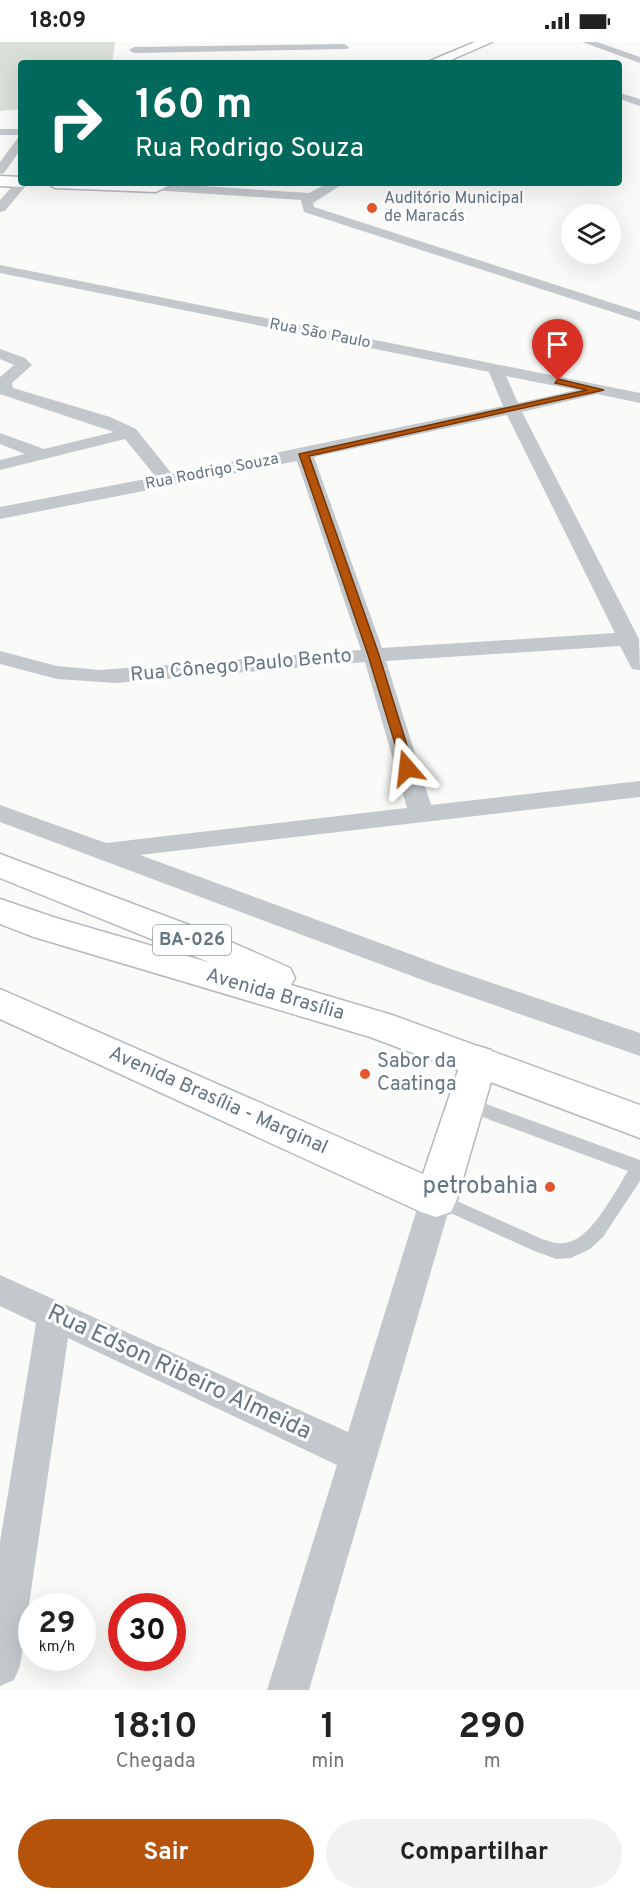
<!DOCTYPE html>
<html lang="pt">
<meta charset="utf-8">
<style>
body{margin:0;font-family:Overpass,sans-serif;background:#f2f2f2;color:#222;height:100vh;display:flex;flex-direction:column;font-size:22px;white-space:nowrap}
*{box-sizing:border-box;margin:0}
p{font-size:20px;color:#767676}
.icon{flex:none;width:33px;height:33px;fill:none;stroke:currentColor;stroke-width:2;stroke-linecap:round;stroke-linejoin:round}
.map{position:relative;height:1648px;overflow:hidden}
.panel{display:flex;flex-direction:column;background:#fff;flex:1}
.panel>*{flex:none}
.top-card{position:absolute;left:18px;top:18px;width:604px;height:126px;border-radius:6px;box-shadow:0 6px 24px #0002;background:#00695c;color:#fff;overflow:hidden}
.buttons{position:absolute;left:561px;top:162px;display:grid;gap:12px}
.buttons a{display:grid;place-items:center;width:60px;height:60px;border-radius:50%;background:#fff;box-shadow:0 6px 24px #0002;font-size:30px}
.speed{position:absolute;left:18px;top:1551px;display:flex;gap:12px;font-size:30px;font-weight:700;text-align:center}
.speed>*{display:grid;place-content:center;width:78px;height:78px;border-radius:50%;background:#fff;box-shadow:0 6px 24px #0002;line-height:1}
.speed small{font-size:15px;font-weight:400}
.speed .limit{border:9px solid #d22;background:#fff;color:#111}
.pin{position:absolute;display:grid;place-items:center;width:51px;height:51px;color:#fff;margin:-62px -26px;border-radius:50% 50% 50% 0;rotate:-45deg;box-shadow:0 0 6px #0007}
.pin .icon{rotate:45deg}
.me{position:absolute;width:66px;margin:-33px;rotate:343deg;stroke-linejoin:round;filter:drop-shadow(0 0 4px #0008)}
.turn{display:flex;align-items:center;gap:21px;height:126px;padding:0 18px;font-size:27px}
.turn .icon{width:78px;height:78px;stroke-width:2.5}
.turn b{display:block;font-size:42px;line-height:51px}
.eta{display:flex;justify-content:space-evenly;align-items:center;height:102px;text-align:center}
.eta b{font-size:36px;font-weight:700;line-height:42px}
.cta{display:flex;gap:12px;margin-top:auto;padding:12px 18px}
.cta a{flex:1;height:69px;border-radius:36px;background:#b45309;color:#fff;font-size:24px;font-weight:700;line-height:69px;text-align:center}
.cta a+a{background:#f2f2f2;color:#222}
.status{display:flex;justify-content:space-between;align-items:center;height:42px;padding:0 30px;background:#fff;direction:ltr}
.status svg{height:16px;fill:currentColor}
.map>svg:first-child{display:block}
</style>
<div class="status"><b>18:09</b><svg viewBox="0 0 49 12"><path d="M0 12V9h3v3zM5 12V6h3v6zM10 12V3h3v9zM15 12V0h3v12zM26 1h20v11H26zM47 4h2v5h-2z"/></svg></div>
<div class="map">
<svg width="640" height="1648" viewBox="0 0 640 1648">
<rect width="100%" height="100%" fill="#fafaf8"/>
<path fill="#dadfd7" d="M0,0H115L112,21H21V67L0,69Z"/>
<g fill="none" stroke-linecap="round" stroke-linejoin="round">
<defs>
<path id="secondary" d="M475,0H492L444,21H425Z
M0,134L21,135V141H28L21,145L0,144Z
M47,141H173L156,150L55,146Z
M0,947L423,1132L465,1008L478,1004L491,1008L497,1019L457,1157L451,1170L436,1175L421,1170L0,977Z"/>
<path id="primary" d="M0,812L213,892L290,926L295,936L291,943L392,973L640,1063V1096L370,995L34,895L0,882V857L56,876L211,921L0,836Z"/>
</defs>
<use href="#secondary" stroke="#b3babf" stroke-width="3"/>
<use href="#primary" stroke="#b5babe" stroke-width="3"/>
<path fill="#c3c8cc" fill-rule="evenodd" d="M467,1055L640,1118V1139L603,1195L590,1207L571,1216L556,1217L532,1208L433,1163L431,1158L433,1153L439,1151L542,1197C551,1200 560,1203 569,1200C592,1195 616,1148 628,1129L461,1067L459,1062L461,1057Z"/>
<path fill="#c3c8cc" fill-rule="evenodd" d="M582,0H597L640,15V21Z
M344,2L349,5L347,7L134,11L129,8L134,5Z
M620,51L640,57V64L620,57Z
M0,87H21V93H0Z
M21,96V107L4,131L0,132V120L17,97Z
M18,138L28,141L5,169L0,170V158Z
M156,141L309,151L328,141H344L313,161L314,165L640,270V279L304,170L301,158L152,148V142Z
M0,223L640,351V361L597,352L522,370L639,597L640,628L632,627L620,604L386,619L431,763L640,739V755L140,813L448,926L640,991V1014L428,940L0,780V763L106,801L407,766L365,620L116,641L57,637L0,622V609L57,624L100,628L361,608L297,419L0,477V465L156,435L125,397L0,428V418L25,412L0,402V391L44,407L114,390L0,352V335L14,323L0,317V307L25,316L32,323L12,341L13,346L110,375L136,387L172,432L503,364L489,330L0,231ZM506,334L576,348L518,361ZM507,373L615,591L382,606L314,415Z
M436,1143L447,1147L452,1157L309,1648H267L337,1423L68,1296L20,1624L14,1638L0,1644V1500L36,1281L0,1264V1233L348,1390L420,1157L425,1147Z"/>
<use href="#secondary" fill="#fff" fill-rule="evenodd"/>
<use href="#primary" fill="#fff" fill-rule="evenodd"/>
</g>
<path fill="#b45309" stroke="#753606" stroke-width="1.5" d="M558,337L604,348L309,414L379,613L414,726L412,728H403L368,613L299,412L587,348L555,341Z"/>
<g fill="#e4572e" stroke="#fff" stroke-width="2">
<circle cx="372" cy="166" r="6"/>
<circle cx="365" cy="1032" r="6"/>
<circle cx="550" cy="1145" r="6"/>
</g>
<g text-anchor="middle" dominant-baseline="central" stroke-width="6" stroke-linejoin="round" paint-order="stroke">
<g font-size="16" fill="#657683" stroke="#fff" text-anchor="start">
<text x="384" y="157">Auditório Municipal<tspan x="384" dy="18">de Maracás</tspan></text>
</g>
<g font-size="16" fill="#657683" stroke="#fff">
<text transform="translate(320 292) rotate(11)">Rua São Paulo</text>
<text transform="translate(212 430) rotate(-11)">Rua Rodrigo Souza</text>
</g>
<rect fill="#fff" stroke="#939fa8" stroke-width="1.5" x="153" y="883" width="78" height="30" rx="4.5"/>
<g font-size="18" font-weight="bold" fill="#657683">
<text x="192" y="898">BA-026</text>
</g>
<g font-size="20" fill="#657683" stroke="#fff">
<text transform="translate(241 624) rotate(-5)">Rua Cônego Paulo Bento</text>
<text transform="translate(275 953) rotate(16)">Avenida Brasília</text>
<text transform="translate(218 1059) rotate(24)">Avenida Brasília - Marginal</text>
</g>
<g font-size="20" fill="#657683" stroke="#fff" text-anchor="start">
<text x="377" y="1020">Sabor da<tspan x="377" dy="23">Caatinga</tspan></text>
</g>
<g font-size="24" fill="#657683" stroke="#fff" text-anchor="end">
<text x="538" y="1145">petrobahia</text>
</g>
<g font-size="24" fill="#657683" stroke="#fff">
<text transform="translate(179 1331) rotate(25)">Rua Edson Ribeiro Almeida</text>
</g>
</g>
</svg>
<div class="buttons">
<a><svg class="icon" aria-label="layers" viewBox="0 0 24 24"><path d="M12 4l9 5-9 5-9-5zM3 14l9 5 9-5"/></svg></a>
</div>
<div class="speed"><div>29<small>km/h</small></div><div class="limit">30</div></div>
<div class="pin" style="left:558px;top:339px;background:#d93025"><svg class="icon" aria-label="arrive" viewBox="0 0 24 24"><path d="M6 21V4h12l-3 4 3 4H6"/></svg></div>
<svg class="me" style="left:407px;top:726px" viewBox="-20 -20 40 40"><path d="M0-17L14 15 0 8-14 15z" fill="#b45309" stroke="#fff" stroke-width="4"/></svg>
<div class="top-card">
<div class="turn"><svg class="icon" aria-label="right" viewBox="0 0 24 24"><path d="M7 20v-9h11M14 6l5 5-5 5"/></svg><div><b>160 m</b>Rua Rodrigo Souza</div></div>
</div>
</div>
<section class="panel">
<div class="eta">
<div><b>18:10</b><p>Chegada</p></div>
<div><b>1</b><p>min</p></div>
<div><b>290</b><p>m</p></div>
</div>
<div class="cta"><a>Sair</a><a>Compartilhar</a></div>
</section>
